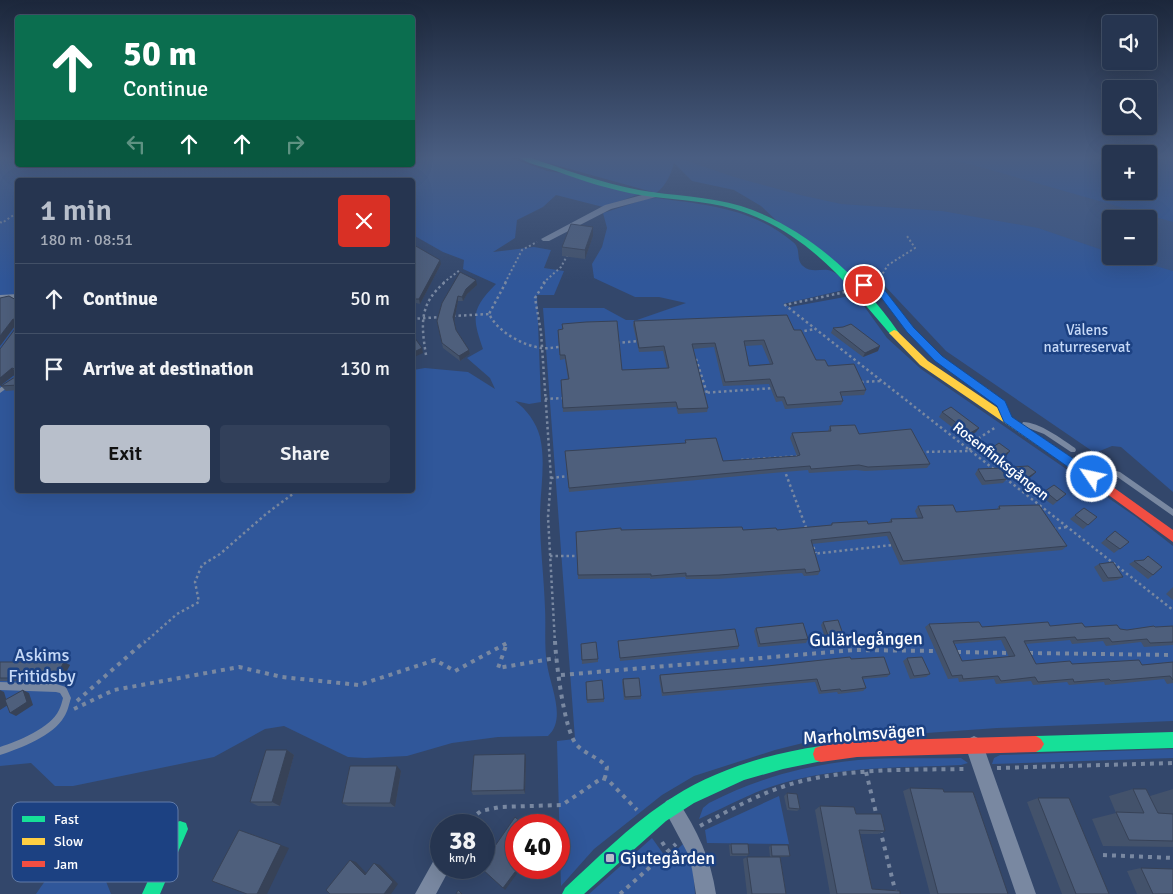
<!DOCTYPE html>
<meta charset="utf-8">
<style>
body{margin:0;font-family:Signika,sans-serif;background:#32405a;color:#f1f3f6;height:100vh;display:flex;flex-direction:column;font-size:19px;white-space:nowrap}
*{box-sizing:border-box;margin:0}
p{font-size:16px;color:#a4abb7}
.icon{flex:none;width:28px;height:28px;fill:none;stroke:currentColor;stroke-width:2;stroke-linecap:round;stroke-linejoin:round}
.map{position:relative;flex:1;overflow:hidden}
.sheet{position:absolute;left:15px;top:178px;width:400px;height:315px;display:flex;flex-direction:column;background:#263550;border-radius:5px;box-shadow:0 5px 20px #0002,0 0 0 1px #425067}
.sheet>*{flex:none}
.hud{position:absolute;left:15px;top:15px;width:400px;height:152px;border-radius:5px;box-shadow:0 5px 20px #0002,0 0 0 1px #425067;background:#0b6e4f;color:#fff;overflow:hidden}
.controls{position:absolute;left:1102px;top:15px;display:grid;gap:10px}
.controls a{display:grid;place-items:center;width:55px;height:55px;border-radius:5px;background:#263550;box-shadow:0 5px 20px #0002,0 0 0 1px #425067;font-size:25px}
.speed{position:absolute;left:430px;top:814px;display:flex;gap:10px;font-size:25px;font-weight:700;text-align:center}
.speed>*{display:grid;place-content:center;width:65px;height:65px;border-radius:50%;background:#263550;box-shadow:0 5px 20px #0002,0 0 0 1px #425067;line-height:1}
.speed small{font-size:12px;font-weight:400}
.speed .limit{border:8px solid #d22;background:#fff;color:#111}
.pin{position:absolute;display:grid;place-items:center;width:42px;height:42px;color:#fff;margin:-21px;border:2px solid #fff;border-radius:50%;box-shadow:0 1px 5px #0007}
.me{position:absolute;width:55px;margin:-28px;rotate:304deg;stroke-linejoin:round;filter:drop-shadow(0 0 4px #0008)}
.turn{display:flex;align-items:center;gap:18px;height:105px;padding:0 25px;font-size:22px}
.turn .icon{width:65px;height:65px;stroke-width:2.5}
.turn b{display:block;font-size:35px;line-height:42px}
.lanes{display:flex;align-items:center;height:48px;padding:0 25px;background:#0003;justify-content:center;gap:25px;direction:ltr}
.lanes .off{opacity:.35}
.round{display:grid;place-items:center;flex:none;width:52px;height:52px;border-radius:5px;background:#32405a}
.headline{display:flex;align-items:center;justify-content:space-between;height:85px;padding:0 25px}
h1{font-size:30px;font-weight:600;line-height:38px;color:#b8bfcb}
.cta{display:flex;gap:10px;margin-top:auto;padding:10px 25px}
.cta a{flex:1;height:58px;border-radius:5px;background:#b8bfcb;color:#111;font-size:20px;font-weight:600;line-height:58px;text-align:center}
.cta a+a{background:#32405a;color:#f1f3f6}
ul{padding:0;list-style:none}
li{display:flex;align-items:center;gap:15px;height:70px;padding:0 25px;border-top:1px solid #425067}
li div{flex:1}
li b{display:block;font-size:19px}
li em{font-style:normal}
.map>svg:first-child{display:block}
</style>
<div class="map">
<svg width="1173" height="894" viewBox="0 0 1173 894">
<rect width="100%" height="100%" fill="#33476b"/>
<path fill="#30579a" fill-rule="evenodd" d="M0,156H17L18,165H412L413,156H505L547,171L561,173L640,194L603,207L556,195L543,207L517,220L515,238L493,252L534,247L551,250L544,268L564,271L554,295H537L541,402L529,404L515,401C527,410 536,422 540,437C546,463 540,491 540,517C540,547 544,577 545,608C546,626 544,646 547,664C550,686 567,719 548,736L498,737L452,743L407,756L365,758L348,757L284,726L265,729L214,757L73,786H55L31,763L0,766ZM18,180H412L413,235L443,252L464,260L463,269L496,284C471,309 472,317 483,349L467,358L490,378L495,389L468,372L425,368L413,370L412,490H18Z
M531,156H1111V191H1149V156H1173V492L1121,447L1112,446L1095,453L946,351L882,283L876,280L851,276L777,221L761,206L734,190L692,181L674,163C671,174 666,186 656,193L541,161ZM1111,219H1149V256H1111Z
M657,198C707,205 752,208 793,242C802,249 795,259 803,266C811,273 819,269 828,270C836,271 844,281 849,286L848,289L783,304L790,307L856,295L887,338L921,369L1136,517L1173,546V721L997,728L856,738L803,743L775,750L694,776L662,795L594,849L561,886L557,741L575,739L543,308H604L626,320H637L686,303L659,297H635L594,278L592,264L602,247L607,228L603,213L646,199Z
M1173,749V758L992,764L994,758L1000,755Z
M961,758L968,763L961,765C902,768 841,766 783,783C754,791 726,807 699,819L703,808L709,803C755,779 806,765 858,760C892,757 927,759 961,758Z
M779,796L789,844L707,843L705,830Z
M652,838L667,859L683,844L692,856L695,894H589Z
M85,844L94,851L111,894H36C49,875 64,855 85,844Z"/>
<path fill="#3a5584" d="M673,156H931L973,165L1173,222V271L1121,256H1149V219H1111V253L1038,228L942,211L841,204L800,195L734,177Z"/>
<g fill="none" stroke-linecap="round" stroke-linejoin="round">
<path stroke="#7988a1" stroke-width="2" stroke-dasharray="2 2.5" stroke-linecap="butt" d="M0,222L2,223L18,212
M878,281L888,265L915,248L907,236
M443,283L460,270
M505,283L522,250L537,242
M543,283L561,267L568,254"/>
<path stroke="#7988a1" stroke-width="2.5" stroke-dasharray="2.5 3" stroke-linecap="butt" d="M506,282L489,314C498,332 522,345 541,348C548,349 554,347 561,347
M545,282L535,298L541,332L551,478L548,517L555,643
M845,292L785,305L995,470
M453,316L489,314
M412,319L440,317
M799,332L815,329
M617,343L639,341
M426,355C421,324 419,304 445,282
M696,359L707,393
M861,382L881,381
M702,393L774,388
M545,399L564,398
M921,452L970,451V444L996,427
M741,460L801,456
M784,469L807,530
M551,478L569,476
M1005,478L1173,610
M1053,529L1067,527
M811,542L816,553
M812,554L893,545
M550,556H579
M144,643L177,614L199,602L195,582L202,565L220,554L266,514L298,490"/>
<path stroke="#7988a1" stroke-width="4" stroke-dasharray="4 5" stroke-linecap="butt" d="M555,641C556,662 564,729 576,744C584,754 599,757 607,767L605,778
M957,652L1009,653
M1029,653L1173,655
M561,675L855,650L939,651
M77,701L145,641
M74,709L114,690L239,667L282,677L359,685L435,660L455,671L507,643L498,668L556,658
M997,768L1173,763
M866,772L877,817
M463,825L481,811L500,807L562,805L602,778L608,780L637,810
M700,826C733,808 766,790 802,781C856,768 912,770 967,769
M880,829L896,894
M662,842L668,851
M1103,855L1173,858
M620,894L676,844"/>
<path fill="#7988a1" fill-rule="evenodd" d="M855,284H870L882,289L910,326L925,343L942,359L990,390L1005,405L1009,415L1008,417H1004C990,387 960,380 937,360C921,347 908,331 895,314C890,307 885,298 879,292C872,286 862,288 853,287V285Z
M18,294V298L0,299V295Z
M18,374V380L0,393V388Z
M1023,422C1039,422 1062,439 1075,448L1076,450L1075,452H1071L1044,434L1023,426L1022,424Z
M1105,468L1120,472L1173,509V516L1116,476L1105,474L1095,478L1093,477L1092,475L1093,473Z
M0,682L56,684L66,687L71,698C69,704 68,711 64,717C53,736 21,748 0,755V747C18,741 51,728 59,710C61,706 62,702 63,698L60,693L56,692L0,690Z"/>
<path fill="#7988a1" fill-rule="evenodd" d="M653,192L656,193V197L611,209L549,241H543L541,239L605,205Z
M974,736L980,739L983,745L1036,894H1016L965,745L968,739Z
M672,798L678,801C697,830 711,859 716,894H696L692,869L687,852L663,807L666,801Z
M441,858V868H450L436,894H415L434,860Z"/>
<path fill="#16e098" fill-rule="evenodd" d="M517,156H526C563,169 601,183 639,190C673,196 708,196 741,206C806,227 861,278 899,333L894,336L891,335C845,281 805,230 734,209C703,200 671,200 640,195C611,190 583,181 556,171C544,167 527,164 517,156Z
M1173,732V748L1036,752L1031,749L1028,744L1031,739L1036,736Z
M821,746L827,748L829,754L827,760L783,769L744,780L694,803L666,821L584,894H562L565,888C595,860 630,826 664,803C710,771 766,754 821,746Z
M180,821L186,823L188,829L160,894H142L174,823Z"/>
<path fill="#ffcf43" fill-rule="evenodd" d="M894,330L897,331L928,361L1096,474L1098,477L1096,480H1088L920,365L891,335L889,333Z"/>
<path fill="#f24e42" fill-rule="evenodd" d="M1092,472L1173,530V542L1088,480L1086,477L1088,474Z
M1036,736L1041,739L1044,744L1041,749L1036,752L857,757L821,762L815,760L813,754L815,748L821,746L857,741Z"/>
</g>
<path fill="#43526b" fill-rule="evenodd" d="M593,236L585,259L562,256V247Z
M412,246L441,264L420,304L416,303L415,315H412Z
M477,285L467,294L463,301H458L454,322L456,330L469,350L470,354L460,361L443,348L437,321L442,303Z
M18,301V390L6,391L1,386L15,377V374L0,386L16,325L0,346Z
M634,321L794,330L816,360L828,366L866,390L864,395L841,396L843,401L841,405L785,409L782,401L776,402L769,384L723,386L714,347L693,349L708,408L707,412L678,414L676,407L563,412L561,380L568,379L565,359L560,360L558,330L562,329V324L622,370L667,368L663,351L639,352L633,325ZM762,345L770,364L749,366L745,346Z
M843,327L878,351L863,357L831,333L833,328Z
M942,412L979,428L976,432L966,438L939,417Z
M830,426L859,434L930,464L927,468L865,471L856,470L809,473L808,470L784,472L569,492L565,451L685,444V440L723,461L797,456L790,438L792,433L828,431Z
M990,449L1007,455L998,462L987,453Z
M1013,467L1036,472L1032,476L1023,482L1009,471Z
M978,469L1007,479L1003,483L982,485L975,474Z
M1045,491L1066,494L1053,505L1040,496Z
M918,506L956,512L997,509L999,506L1067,546L1062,550L900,565L887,536L812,544L820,571L818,575L804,576L802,573L718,579H686L685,577L650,579V578L578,579L576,532L621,530H777L831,525L832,523L868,524L889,522L891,519L918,518L915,511Z
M1075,515L1097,517L1083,529L1070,519Z
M1115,531L1129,542L1114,553L1101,543Z
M1148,556L1153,575L1148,579L1129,564L1134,561L1143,560Z
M1099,564L1123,577L1117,580L1103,582L1094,567Z
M1173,587V600L1166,594Z
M823,622L844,637L841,640L826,641L821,625Z
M929,624L982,627L1050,626L1127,630L1173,626V645L1144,647L1141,642L1106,646L1103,641L1072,644L1070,640L1026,644L1036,664L1142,665L1173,662V683L1167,684L1164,679L1105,685L1104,682L1069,685L1067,682L1033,685L1031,681L996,684L994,679L959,682L958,678L948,679L925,627ZM1001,640L1009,657L962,661L954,644Z
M756,628L808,639L806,643L758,647L754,631Z
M618,641L739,646L738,649L620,661Z
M581,644L598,659V662L582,664Z
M907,658L930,674L926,677L910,679L903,661Z
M851,659L890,674L887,677L863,679L866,688L863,691L838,694L837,692L819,694L815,682L662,696L659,678L660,675Z
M0,662H64L70,665L61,681H0Z
M623,679L641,696V699L624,700L622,682Z
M586,682L604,699V702L587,703Z
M287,750L294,755L280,806H258L250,802Z
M526,759L525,794L473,795L471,791Z
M401,771L395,807L348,806L342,803Z
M910,788L1008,894H930L903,791Z
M1133,789L1150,796L1173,789V847L1103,846L1092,819L1116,813L1109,796Z
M787,793L800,809L797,811L787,810L784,796Z
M1038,798L1109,894H1062L1027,802Z
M820,806L856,814L885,831L878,834H860L872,889L900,894H830L815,810Z
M731,844L749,854L747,856H730L729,845Z
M771,845L790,856L787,857H780L786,894H747L743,859L747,857H770L769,847Z
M1141,868L1173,894H1137L1127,871Z"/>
<path fill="#374257" d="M593,227V236L585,259V250Z
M440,260L441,264L420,304L419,299Z
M476,280L477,285L467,294L463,301L462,297L466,289Z
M458,296V301L454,322L453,317Z
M414,299L416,303L415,315L414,311Z
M13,319L17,323L0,346V336Z
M412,326H414L415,330L412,331Z
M880,346L878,351L863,357L865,353Z
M422,348L423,353L412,358V353Z
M469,350L470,354L460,361L459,356Z
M12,368L17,373L0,386V378Z
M979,428L976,432L966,438L970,433Z
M1010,451L1007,455L998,462L1001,457Z
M1036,472L1032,476L1023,482L1027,478Z
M64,662L70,665L61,681L55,678Z
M0,690L4,692L8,705L0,710Z
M23,690L29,693L33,705L16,716L10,713Z
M287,750L294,755L280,806L272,802Z
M525,754L526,759L525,794L524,790Z
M397,766L401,771L395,807L390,803Z
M281,845L289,848L267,894H257Z
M350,860L356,862L370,877L365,875Z
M374,863L380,865L398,884L391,894H384Z
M518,868H521L505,890L503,888Z"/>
<path fill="#4e5f7c" stroke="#374257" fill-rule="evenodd" d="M571,224L593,227L585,250L562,247Z
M414,245L440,260L419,299H414V311H412V246Z
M460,272L476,280L466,289L462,297L458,296L453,317L456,330L469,350L459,356L442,343L437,321L442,303Z
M9,296L18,301V385L1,386L15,377V369L12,368L0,378V349L15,329L16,320L13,319L0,336V298Z
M787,315L794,330H801L816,360H825L828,366L854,364L866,390L840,392L843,401L787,405L784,397H777L770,379L725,382L715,343L692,344L708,408L678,409L676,402L563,408L561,380L569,379L565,355H560L558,330L563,329L562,324L586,322L617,321L622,370L669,368L664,346L639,348L634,321ZM764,340L773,364L749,366L744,341Z
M851,324L880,346L865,353L833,328L843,327Z
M412,334L422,348L412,353Z
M951,407L979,428L970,433L942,412Z
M855,425L859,434L911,429L930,464L868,467L859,465L811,469L810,466L786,468L569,488L565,451L686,443L685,440L716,438L723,461L797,456L800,455L792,433L831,431L830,426Z
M999,443L1010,451L1001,457L990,449Z
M1028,466L1036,472L1027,478L1013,467Z
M1001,468L1007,479L985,481L978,469Z
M1054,485L1066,494L1057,501L1045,491Z
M953,505L956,512L1000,509L999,506L1039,505L1067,546L903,561L890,532L811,540L820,571L806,573L805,569L719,575L686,576V573L651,576V574L578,575L576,532L621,528V530L742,527L743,530L776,528L777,530L832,525V523L867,521L868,524L892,522L891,519L923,518L918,506Z
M1084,508L1097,517L1088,525L1075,515Z
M1115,531L1129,542L1120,549L1106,539Z
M1148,556L1162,567L1153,575L1134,561L1144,560Z
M1113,562L1123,577L1108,578L1099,564Z
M838,620L844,637L829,638L823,622Z
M979,622L982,627L1048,622L1050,626L1082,623L1085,627L1117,625L1120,629L1127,630L1154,626L1155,627L1173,626V642L1150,643L1147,639L1112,642L1109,638L1077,640L1075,637L1024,641L1036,664L1070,661L1072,664L1139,660L1142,665L1173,662V680L1170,676L1111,681L1109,679L1074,682L1073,679L1038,682L1035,677L1001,681L998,676L963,679L962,675L952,676L929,624ZM1005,637L1015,656L962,661L953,641Z
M803,623L808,639L760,644L756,628Z
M735,629L739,646L620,658L618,641Z
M596,642L598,659L582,660L581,644Z
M850,657L851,659L884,657L890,674L862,677L866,688L841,691L840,689L821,691L817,679L663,693L660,675L767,666Z
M922,657L930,674L914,676L907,658Z
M0,662H64L55,678H0Z
M639,678L641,696L625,697L623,679Z
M602,680L604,699L587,700L586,682Z
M23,690L27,702L10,713L5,700Z
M266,750H287L272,802H250Z
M525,754L524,790L471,791L474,755Z
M350,766H397L390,803H342Z
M910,788L943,789L944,792H973L1008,894H938Z
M1133,789H1146L1158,813L1173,814V841L1129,840L1116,812L1144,813Z
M787,793L797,794L800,809L789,808Z
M1038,798H1069L1109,894H1076Z
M820,806L854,807L856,814H881L885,831L859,830L872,889L900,891V894H837Z
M515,817L524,825H516V868H518L503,888L481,868H484V862Z
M239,830L281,845L257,894H247L212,881Z
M731,844H748L749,854H732Z
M771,845H788L790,856H772Z
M747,857H780L786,894H752Z
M350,860L365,875L374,863L393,882L384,894H330L326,890Z
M1141,868L1173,869V894H1153Z
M458,890L462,894H456Z"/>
<linearGradient id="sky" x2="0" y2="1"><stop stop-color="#1c273b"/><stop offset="0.56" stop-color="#4a5e82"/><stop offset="1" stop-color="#4a5e82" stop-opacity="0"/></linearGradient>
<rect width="1173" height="281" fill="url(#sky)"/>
<path fill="#1a73e8" stroke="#114b97" d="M864,282L878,285L883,288L914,328L942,356L1005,401L1012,417L1096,474L1098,477L1096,481H1088L1004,422L997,406L935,361L907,332L877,292L861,287L859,285Z"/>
<rect fill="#b8bfcb" stroke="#1c4182" stroke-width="2" x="605" y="853" width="10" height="10" rx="2.5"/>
<g text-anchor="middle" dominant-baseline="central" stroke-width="5" stroke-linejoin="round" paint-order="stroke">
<g font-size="15" fill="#c6d9f7" stroke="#1c4182">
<text x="1087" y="330">Välens<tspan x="1087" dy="17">naturreservat</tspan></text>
</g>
<g font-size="15" fill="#fff" stroke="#1c4182">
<text transform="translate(1001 461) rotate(38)">Rosenfinksgången</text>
</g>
<g font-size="18" fill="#fff" stroke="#1c4182">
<text transform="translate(866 639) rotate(-1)">Gulärlegången</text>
<text transform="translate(864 734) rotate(-4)">Marholmsvägen</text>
</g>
<g font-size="18" fill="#c6d9f7" stroke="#1c4182">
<text x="42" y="655">Askims<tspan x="42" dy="21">Fritidsby</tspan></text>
</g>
<g font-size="18" fill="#fff" stroke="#1c4182" text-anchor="start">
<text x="620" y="858">Gjutegården</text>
</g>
</g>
<rect x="12" y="802" width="166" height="80" rx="8" fill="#1c4182" stroke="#607aa8" stroke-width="1"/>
<rect x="22" y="816" width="23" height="6" fill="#16e098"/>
<rect x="22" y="838" width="23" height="7" fill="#ffcf43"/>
<rect x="22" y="861" width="23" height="6" fill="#f24e42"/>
<g font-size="14" fill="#fff">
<text x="54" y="824">Fast</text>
<text x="54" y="846">Slow</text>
<text x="54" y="869">Jam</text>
</g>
</svg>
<div class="controls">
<a><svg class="icon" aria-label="sound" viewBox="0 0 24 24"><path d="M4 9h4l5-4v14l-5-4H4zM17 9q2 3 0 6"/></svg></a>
<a><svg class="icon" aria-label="search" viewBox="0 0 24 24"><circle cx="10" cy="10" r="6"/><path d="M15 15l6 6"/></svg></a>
<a>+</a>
<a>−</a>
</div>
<div class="speed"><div>38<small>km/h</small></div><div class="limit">40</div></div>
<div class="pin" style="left:864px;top:285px;background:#d93025"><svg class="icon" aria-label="arrive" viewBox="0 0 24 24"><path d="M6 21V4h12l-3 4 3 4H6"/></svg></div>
<svg class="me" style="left:1092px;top:477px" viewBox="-20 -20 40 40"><circle r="17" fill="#1a73e8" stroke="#fff" stroke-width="3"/><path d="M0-11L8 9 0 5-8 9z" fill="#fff"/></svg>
<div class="hud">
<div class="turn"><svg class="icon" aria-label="ahead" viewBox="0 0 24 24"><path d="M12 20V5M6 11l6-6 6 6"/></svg><div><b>50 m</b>Continue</div></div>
<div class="lanes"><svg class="icon off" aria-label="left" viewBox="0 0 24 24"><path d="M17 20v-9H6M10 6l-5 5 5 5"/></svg><svg class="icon" aria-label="ahead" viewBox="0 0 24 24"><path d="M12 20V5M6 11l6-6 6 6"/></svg><svg class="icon" aria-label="ahead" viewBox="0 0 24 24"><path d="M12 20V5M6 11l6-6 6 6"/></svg><svg class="icon off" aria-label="right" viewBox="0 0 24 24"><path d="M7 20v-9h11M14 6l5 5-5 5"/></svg></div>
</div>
<section class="sheet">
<div class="headline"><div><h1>1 min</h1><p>180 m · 08:51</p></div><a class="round" style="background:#d93025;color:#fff"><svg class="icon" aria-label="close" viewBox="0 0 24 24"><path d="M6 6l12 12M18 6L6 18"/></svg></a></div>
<ul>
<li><svg class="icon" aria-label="ahead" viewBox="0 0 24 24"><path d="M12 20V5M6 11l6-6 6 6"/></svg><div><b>Continue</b></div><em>50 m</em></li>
<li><svg class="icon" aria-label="arrive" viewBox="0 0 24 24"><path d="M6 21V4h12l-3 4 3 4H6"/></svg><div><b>Arrive at destination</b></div><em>130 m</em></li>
</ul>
<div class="cta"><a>Exit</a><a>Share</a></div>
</section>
</div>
